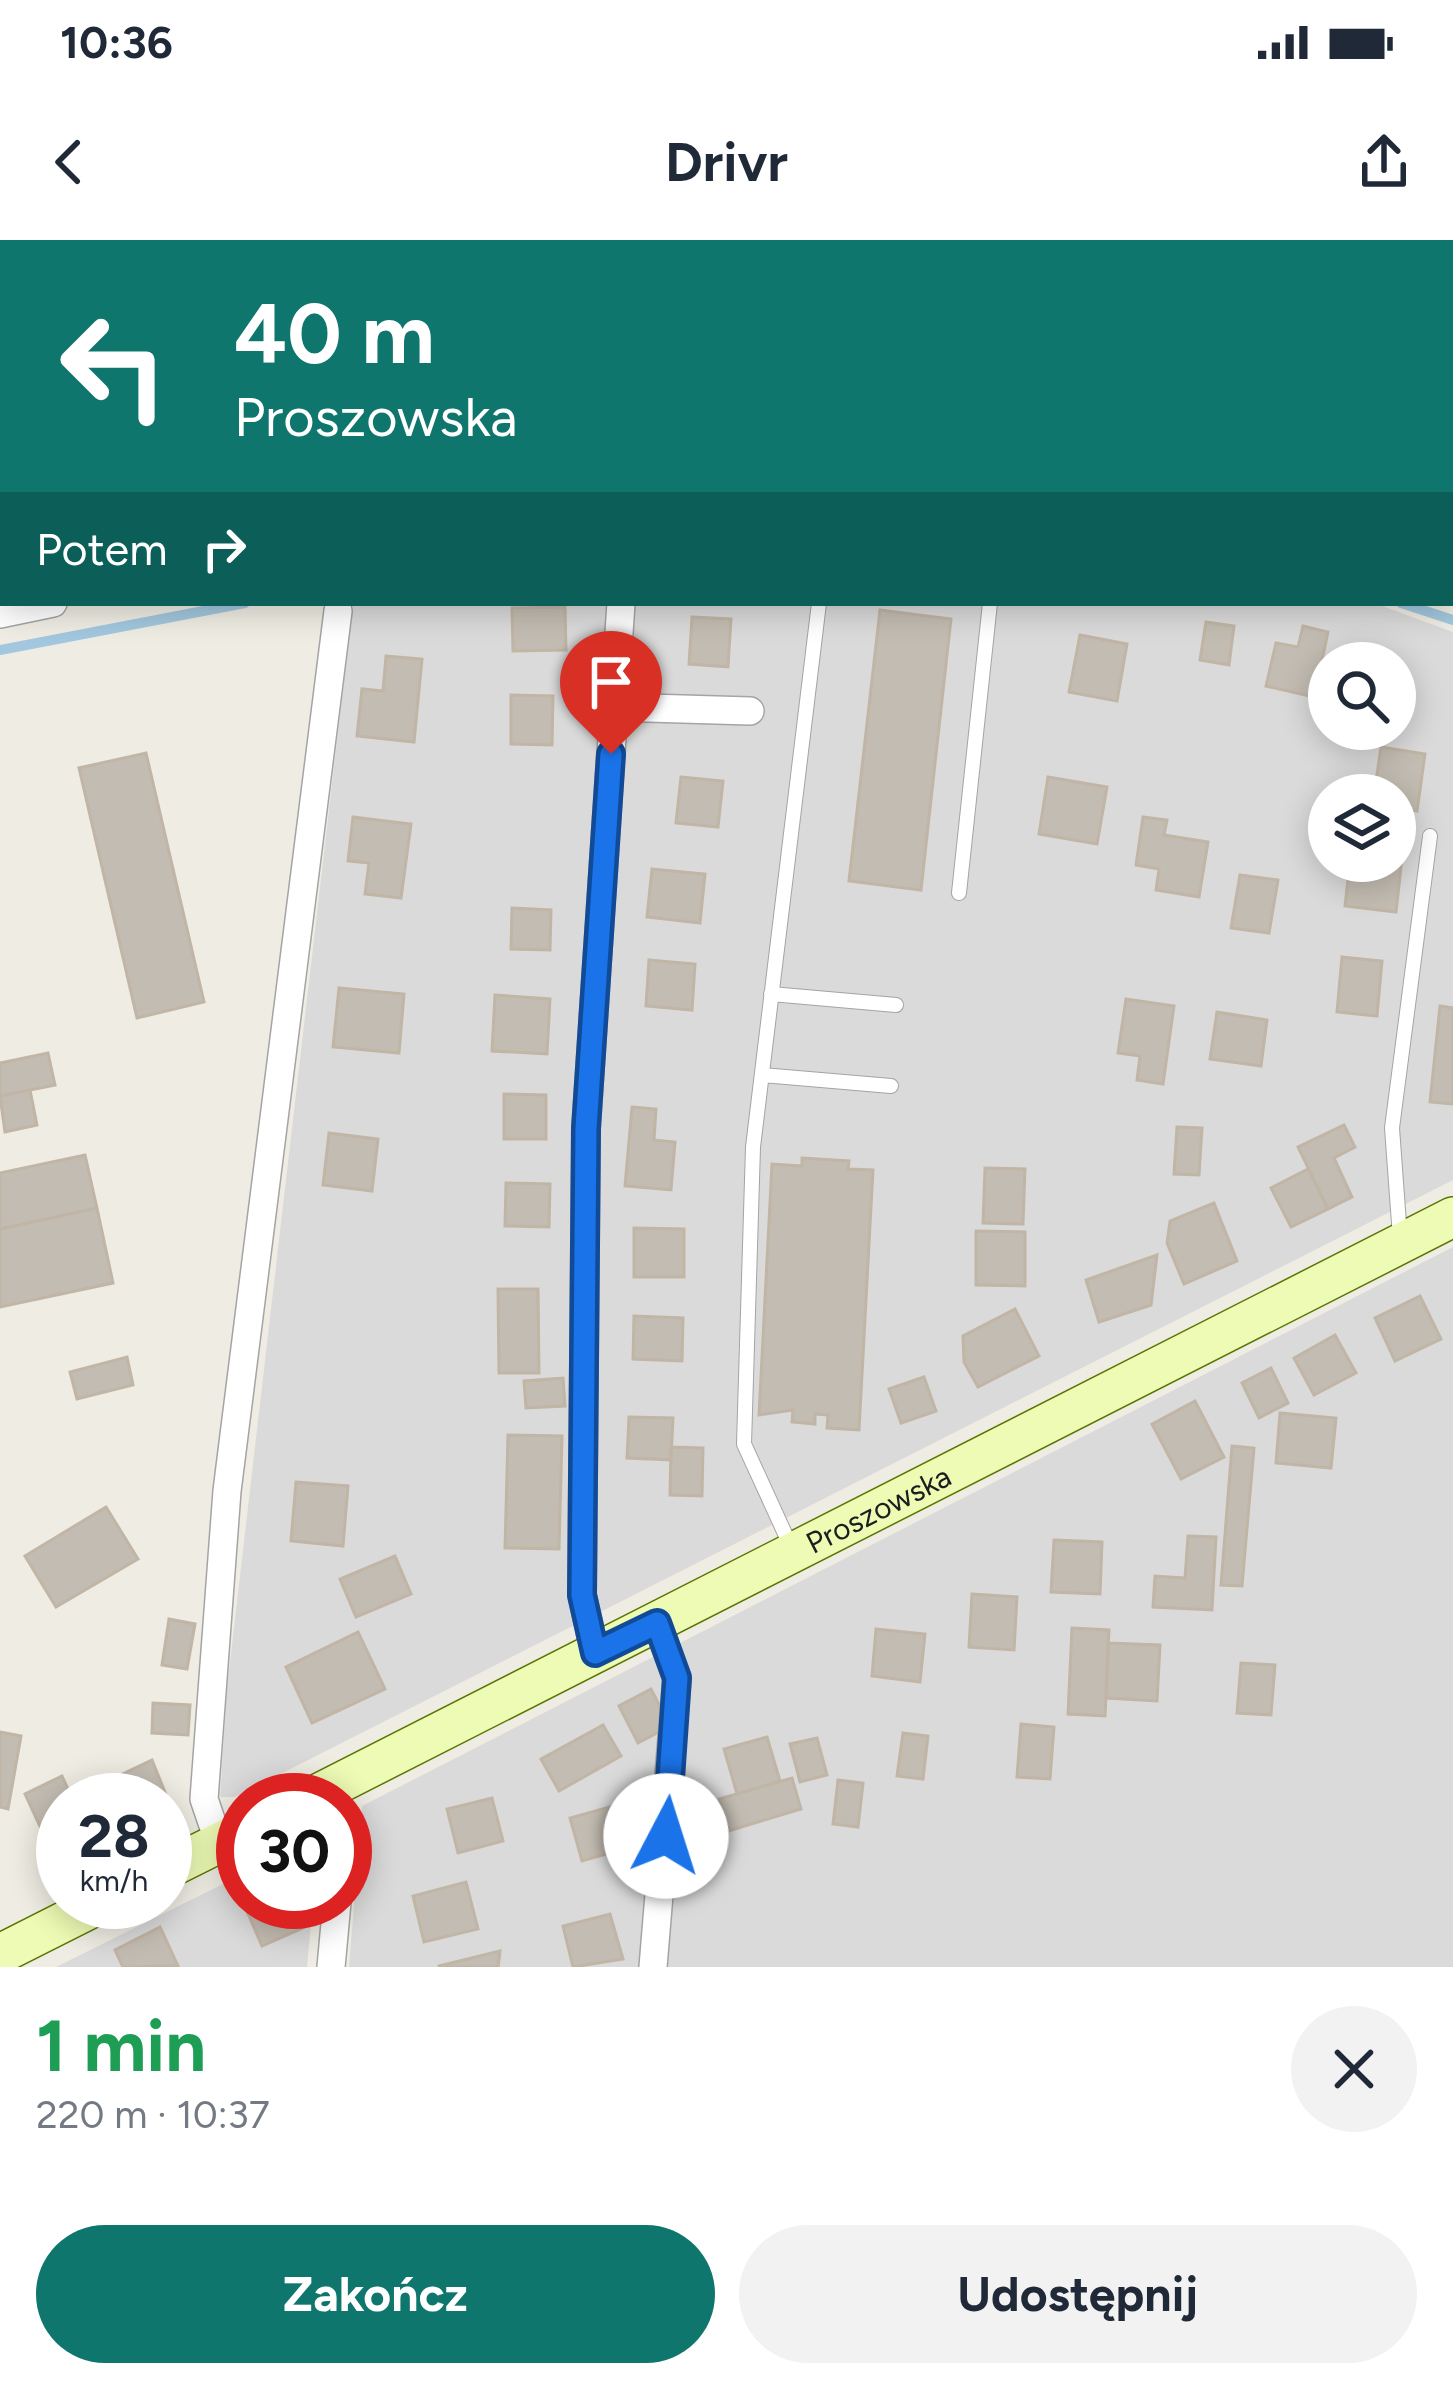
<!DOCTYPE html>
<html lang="pl">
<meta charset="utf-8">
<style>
body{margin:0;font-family:Figtree,sans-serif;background:#f2f2f3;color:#1f2937;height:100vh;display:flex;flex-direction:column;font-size:45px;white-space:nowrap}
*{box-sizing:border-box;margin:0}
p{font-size:39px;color:#747a83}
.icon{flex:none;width:66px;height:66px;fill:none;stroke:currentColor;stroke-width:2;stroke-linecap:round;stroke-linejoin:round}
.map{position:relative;height:1727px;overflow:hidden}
.sheet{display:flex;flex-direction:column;background:#fff;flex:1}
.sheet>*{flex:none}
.banner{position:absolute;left:0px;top:0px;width:1455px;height:366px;box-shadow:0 6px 30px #0003;background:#0f766e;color:#fff;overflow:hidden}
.buttons{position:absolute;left:1308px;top:402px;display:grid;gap:24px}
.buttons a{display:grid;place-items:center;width:108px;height:108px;border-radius:50%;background:#fff;box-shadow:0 6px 30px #0003;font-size:60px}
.speed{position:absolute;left:36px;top:1533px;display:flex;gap:24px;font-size:60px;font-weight:700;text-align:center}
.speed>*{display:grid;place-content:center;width:156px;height:156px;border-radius:50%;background:#fff;box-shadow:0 6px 30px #0003;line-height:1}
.speed small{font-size:30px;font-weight:400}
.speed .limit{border:18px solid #d22;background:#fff;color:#111}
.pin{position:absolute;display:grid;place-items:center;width:102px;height:102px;color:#fff;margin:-123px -51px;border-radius:50% 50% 50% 0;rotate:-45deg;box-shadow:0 0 12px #0007}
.pin .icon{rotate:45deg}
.me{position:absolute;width:132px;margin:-66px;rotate:5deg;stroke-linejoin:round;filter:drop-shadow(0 0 9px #0008)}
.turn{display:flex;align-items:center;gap:42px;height:252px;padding:0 36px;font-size:54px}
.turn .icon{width:156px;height:156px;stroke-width:2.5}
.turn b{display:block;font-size:84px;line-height:102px}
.then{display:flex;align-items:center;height:114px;padding:0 36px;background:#0003;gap:24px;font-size:45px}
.round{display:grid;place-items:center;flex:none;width:126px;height:126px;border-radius:63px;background:#f2f2f3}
.head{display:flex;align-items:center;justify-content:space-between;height:204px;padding:0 36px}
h1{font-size:72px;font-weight:700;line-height:90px;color:#1e9e55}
.cta{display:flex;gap:24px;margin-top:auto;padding:24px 36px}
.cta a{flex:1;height:138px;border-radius:72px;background:#0f766e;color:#fff;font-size:48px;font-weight:700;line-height:138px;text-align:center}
.cta a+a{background:#f2f2f3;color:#1f2937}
.status{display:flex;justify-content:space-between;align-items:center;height:84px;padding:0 60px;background:#fff;direction:ltr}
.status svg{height:33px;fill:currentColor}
header{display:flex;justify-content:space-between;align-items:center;height:156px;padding:0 36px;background:#fff;font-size:54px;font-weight:700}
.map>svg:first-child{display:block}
</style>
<div class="status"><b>10:36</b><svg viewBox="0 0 49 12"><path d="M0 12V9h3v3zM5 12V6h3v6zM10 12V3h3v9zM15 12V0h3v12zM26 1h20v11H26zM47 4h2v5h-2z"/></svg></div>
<header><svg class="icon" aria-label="back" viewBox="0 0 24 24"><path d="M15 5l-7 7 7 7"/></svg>Drivr<svg class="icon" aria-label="share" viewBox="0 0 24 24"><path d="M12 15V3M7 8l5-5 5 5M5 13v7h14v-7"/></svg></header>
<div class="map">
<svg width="1453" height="1727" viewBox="0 0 1453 1727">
<rect width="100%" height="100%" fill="#efece3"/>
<path fill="#dbdada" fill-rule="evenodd" d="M353,363H1374L1453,392V940L235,1557H220L227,1448ZM1329,423H1395V489H1329ZM1329,555H1395V621H1329Z
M1453,1007V1727H349L362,1566Z
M243,1634V1662H313L307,1727H56Z"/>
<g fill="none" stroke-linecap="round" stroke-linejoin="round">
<path stroke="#a2c7de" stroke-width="10" d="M1401,363L1453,380
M0,410L245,363"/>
</g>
<path fill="#c3bcb2" stroke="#c1b5a5" stroke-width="3" d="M565,367L566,410L513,411L512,368Z
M880,370L951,379L921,650L849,641Z
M692,377L731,379L728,427L689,424Z
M1206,382L1234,386L1229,425L1200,420Z
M1303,386L1328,392L1314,457L1266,446L1276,403L1298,407Z
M1080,395L1127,404L1117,461L1069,452Z
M386,416L422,419L414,502L357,496L362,449L383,451Z
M511,455L553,456L552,505L511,504Z
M1381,507L1425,514L1417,571L1395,567V555H1374Z
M146,513L204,762L137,778L79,528Z
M681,537L723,541L718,587L676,583Z
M1048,537L1107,547L1097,604L1039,594Z
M353,577L411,584L401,658L365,654L369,623L348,621Z
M1143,577L1167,580L1164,595L1208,602L1199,657L1156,650L1159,629L1136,625Z
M1395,608L1403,609L1396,672L1345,666L1350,621H1395Z
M652,629L705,634L700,683L647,677Z
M1240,635L1278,640L1269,693L1231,688Z
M512,668L551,670L550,710L511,709Z
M1342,717L1382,721L1377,776L1337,772Z
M649,720L695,724L692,770L646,766Z
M339,748L404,754L399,813L333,807Z
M495,755L550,759L547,814L492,811Z
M1126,759L1174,766L1163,844L1137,840L1140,816L1118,813Z
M1440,766L1453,768V864L1430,862Z
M1217,772L1267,780L1261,826L1210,819Z
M48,813L55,845L0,856V823Z
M30,850L37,885L5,892L0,856Z
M504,854L546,855V899H504Z
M632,867L656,869L654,900L675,902L671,950L625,946Z
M1344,885L1355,907L1334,918L1352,957L1328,969L1298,907Z
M1177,887L1202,888L1199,935L1174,934Z
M329,893L378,899L372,951L323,945Z
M85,915L97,968L0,989V933Z
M802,918L849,921L848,929L873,930L859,1190L827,1188L828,1175L815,1174V1184L792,1182L793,1170L759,1175L772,924L802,926Z
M985,928L1025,929L1023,984L983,983Z
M1308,929L1328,969L1291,987L1271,948Z
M506,943L550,944L549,987L505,986Z
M1214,963L1237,1021L1184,1044L1167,1003L1170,981Z
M97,968L113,1043L0,1067V989Z
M634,988L684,989V1037H634Z
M976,991L1025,992V1046L976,1045Z
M1157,1015L1151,1065L1099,1082L1086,1040Z
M498,1049H538L539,1133H499Z
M1420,1056L1441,1099L1395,1121L1375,1078Z
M1015,1069L1039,1116L978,1147L964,1122L963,1096Z
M634,1076L683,1078L682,1121L633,1119Z
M1335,1095L1356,1133L1314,1155L1294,1118Z
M127,1117L133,1145L77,1159L70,1132Z
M1271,1128L1288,1163L1259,1178L1242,1143Z
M924,1137L936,1171L901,1183L889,1149Z
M563,1138L565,1166L526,1168L524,1141Z
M1195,1161L1224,1217L1181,1239L1152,1184Z
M1280,1173L1336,1178L1331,1228L1276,1223Z
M629,1177L673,1178L671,1220L627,1218Z
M508,1195L562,1196L559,1309L505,1308Z
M1232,1206L1254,1208L1242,1346L1221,1345Z
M671,1207L703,1208L702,1256L670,1255Z
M296,1242L348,1246L343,1306L291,1301Z
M106,1267L138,1319L56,1367L25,1316Z
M1188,1296L1216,1297L1212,1370L1153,1367L1155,1336L1185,1338Z
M1054,1300L1102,1302L1100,1354L1051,1352Z
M395,1316L411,1354L356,1377L340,1339Z
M972,1354L1017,1357L1014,1410L969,1407Z
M169,1379L195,1384L187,1429L162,1425Z
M1072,1388L1109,1390L1105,1476L1068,1474Z
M876,1389L925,1394L920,1442L872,1436Z
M358,1392L385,1449L312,1483L286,1427Z
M1108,1403L1160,1405L1157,1461L1106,1458Z
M1241,1423L1275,1425L1271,1475L1237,1473Z
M651,1449L670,1486L638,1503L619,1466Z
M153,1463L190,1465L188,1495L152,1493Z
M1021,1484L1054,1487L1050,1539L1017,1537Z
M603,1485L621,1516L559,1551L541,1519Z
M0,1492L21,1496L8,1569L0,1567Z
M903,1493L928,1496L923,1539L897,1536Z
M767,1497L780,1541L737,1554L724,1509Z
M817,1498L827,1535L800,1542L790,1504Z
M152,1520L171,1567L165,1570V1560H119L112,1539Z
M62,1536L73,1560H63V1586L44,1595L25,1554Z
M792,1538L801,1569L728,1591L719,1559Z
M838,1540L863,1543L858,1587L833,1584Z
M492,1558L503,1601L458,1613L447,1569Z
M620,1564L631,1607L582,1621L570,1578Z
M466,1642L478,1689L424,1702L413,1656Z
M243,1662H294L305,1687L262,1706Z
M610,1674L623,1719L573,1727L563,1686Z
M160,1687L178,1726L123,1727L115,1710Z
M500,1711L498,1727H439V1726Z"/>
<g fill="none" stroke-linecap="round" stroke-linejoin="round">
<defs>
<path id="service" d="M959,653L990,363
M771,754L896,765
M762,835L891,846
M1400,997L1392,888L1430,596
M792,1309L744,1204L753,907L819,363"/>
<path id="minor" d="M1452,342L1453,343
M0,374L53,363
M614,467L750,471
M595,1413L582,1355L586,888L621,363
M219,1603L204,1559L227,1251L338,371
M331,1727L337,1662
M653,1727L677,1438L657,1383"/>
<g id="secondary">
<path id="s1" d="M306,1560L1453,977"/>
<path d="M165,1630L243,1591"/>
<path d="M0,1714L103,1662"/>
</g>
</defs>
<use href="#service" stroke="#a4a4a4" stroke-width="16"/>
<use href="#minor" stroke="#a4a4a4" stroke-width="30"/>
<use href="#secondary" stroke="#597602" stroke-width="42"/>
<use href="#service" stroke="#fff" stroke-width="14"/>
<use href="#minor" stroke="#fff" stroke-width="27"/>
<use href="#secondary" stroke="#edfbb4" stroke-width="39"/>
</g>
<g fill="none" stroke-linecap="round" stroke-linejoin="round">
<defs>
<path id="route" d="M611,514L586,888L582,1355L595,1413L657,1383L677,1438L666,1596"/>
</defs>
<use href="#route" stroke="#114b97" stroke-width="30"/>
<use href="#route" stroke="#1a73e8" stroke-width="21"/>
</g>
<g text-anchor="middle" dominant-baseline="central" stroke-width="9" stroke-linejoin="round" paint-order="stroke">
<g font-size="30" fill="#1d1d1d" stroke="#fff">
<text stroke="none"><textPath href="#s1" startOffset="642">Proszowska</textPath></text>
</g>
</g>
</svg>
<div class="buttons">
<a><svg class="icon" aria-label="search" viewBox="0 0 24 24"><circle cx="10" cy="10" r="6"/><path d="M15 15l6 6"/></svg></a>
<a><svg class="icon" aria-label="layers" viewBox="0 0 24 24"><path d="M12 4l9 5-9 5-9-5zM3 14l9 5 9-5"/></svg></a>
</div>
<div class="speed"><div>28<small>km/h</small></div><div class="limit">30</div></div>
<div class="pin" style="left:611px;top:514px;background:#d93025"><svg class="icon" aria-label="arrive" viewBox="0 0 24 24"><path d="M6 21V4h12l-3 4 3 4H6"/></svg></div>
<svg class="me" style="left:666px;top:1596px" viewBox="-20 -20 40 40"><circle r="19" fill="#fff"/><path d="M0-13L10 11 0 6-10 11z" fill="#1a73e8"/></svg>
<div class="banner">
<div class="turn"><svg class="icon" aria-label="left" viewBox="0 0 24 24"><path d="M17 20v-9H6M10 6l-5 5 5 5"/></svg><div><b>40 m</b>Proszowska</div></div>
<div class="then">Potem<svg class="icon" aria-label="right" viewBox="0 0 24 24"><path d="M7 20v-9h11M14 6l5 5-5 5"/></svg></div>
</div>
</div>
<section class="sheet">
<div class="head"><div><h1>1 min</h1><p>220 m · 10:37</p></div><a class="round"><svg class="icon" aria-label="close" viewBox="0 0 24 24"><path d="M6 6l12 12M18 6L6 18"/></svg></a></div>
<div class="cta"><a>Zakończ</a><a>Udostępnij</a></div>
</section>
